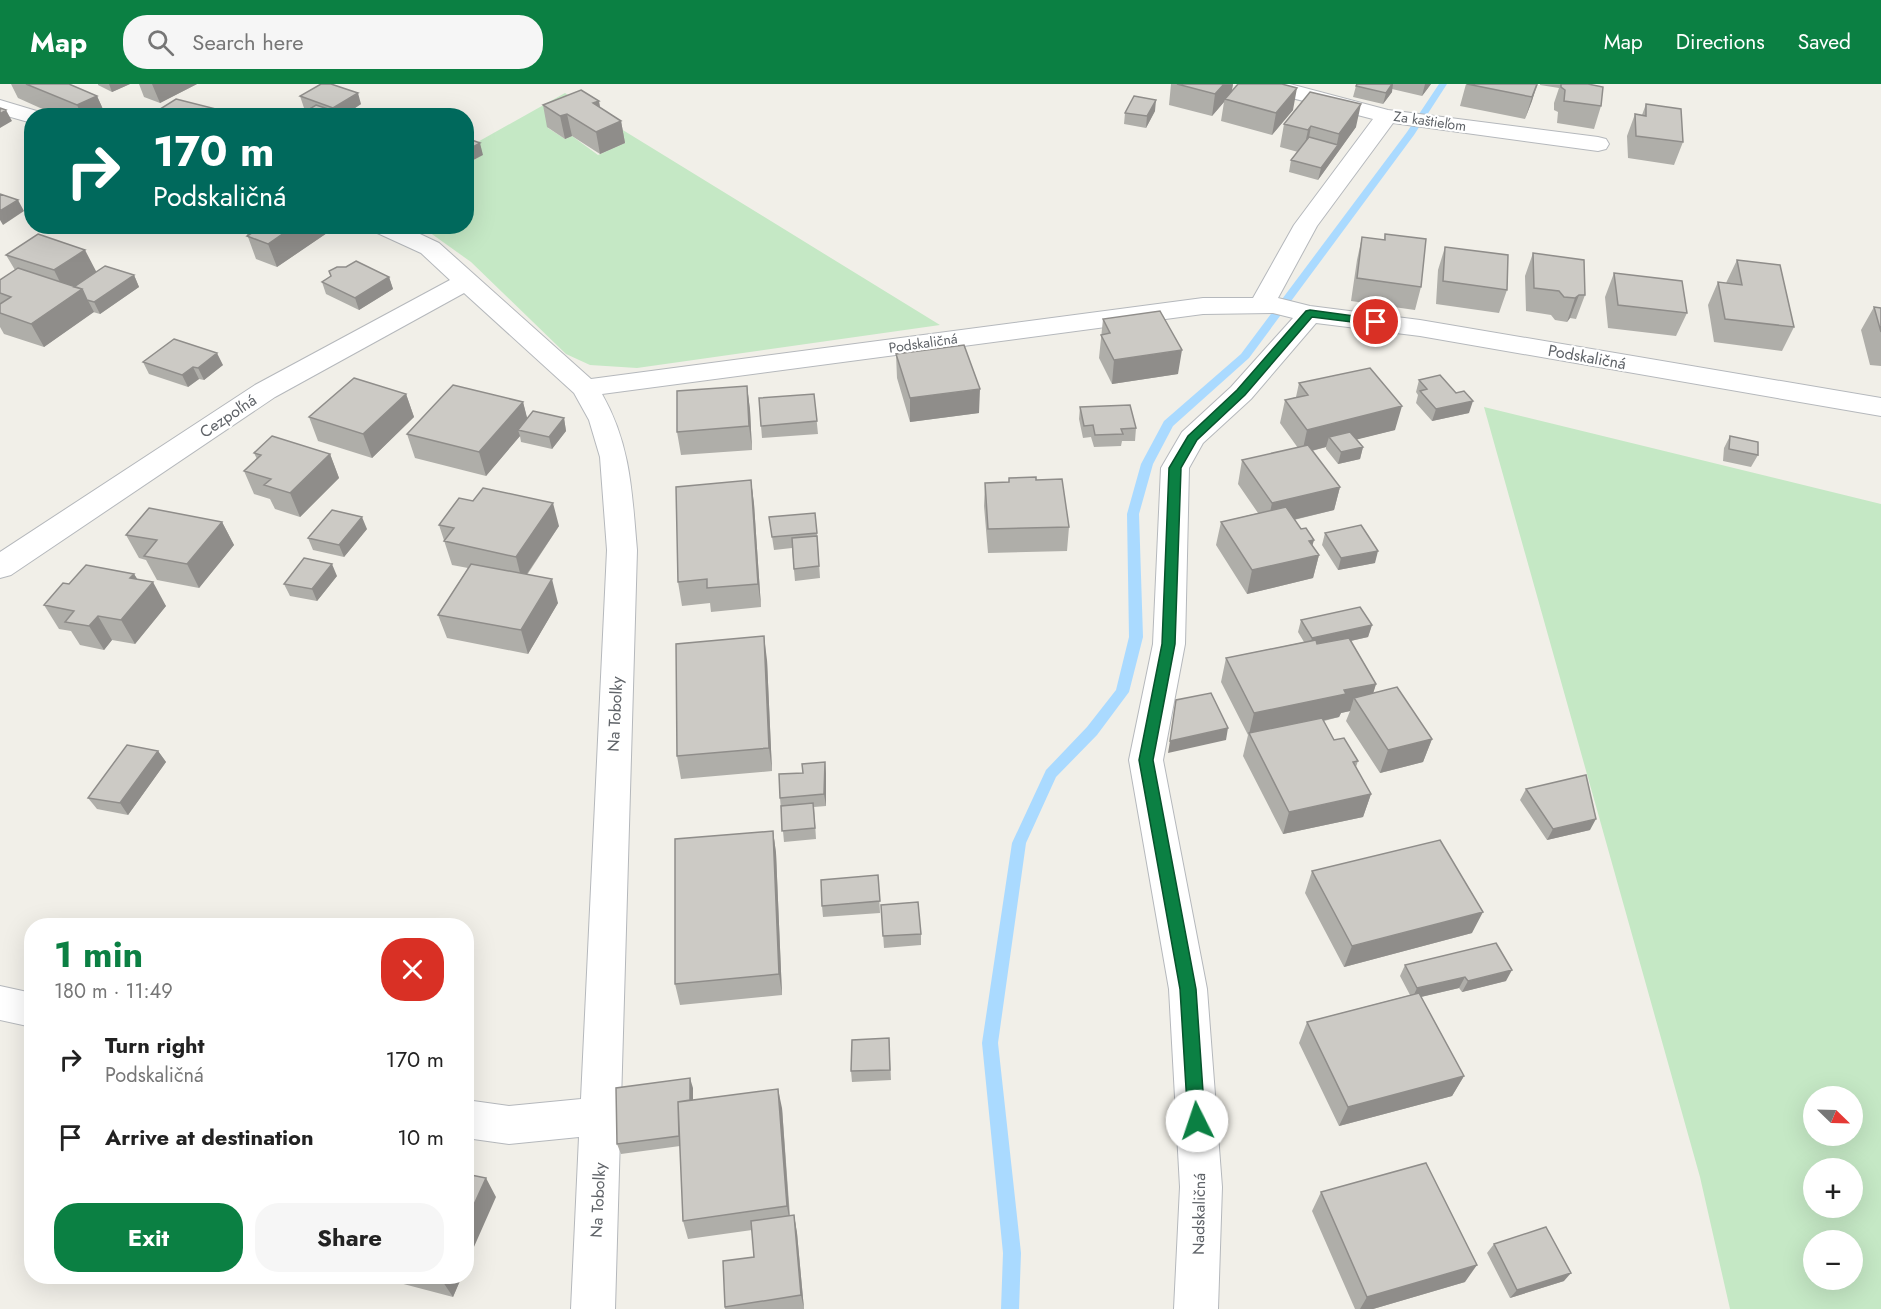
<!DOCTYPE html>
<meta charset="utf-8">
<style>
body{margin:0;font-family:Jost,sans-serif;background:#f6f6f6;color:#222;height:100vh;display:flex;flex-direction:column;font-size:22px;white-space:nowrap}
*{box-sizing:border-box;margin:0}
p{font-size:20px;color:#767676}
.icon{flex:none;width:33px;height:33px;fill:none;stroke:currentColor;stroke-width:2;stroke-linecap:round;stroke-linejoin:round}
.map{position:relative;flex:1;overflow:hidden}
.sheet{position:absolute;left:24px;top:834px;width:450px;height:366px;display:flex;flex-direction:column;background:#fff;border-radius:24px;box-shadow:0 6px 24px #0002}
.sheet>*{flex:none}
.top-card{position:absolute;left:24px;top:24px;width:450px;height:126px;border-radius:24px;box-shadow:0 6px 24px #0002;background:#00695c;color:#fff;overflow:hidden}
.needle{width:39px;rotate:113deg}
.buttons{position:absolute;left:1803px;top:1002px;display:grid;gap:12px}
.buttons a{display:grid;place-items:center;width:60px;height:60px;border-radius:50%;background:#fff;box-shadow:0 6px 24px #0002;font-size:30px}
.pin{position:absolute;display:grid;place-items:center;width:51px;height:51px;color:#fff;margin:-26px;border:3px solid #fff;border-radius:50%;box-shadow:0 2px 6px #0007}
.me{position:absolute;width:66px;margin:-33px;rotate:356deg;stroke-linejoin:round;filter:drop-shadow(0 0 4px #0008)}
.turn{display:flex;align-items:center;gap:21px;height:126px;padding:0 30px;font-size:27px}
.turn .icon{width:78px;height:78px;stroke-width:2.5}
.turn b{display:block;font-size:42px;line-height:51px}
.round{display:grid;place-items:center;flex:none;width:63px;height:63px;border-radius:24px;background:#f6f6f6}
.overview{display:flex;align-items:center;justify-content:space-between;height:102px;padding:0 30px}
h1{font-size:36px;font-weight:700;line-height:45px;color:#0b8043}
.button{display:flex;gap:12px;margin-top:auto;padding:12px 30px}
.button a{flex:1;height:69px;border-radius:24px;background:#0b8043;color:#fff;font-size:24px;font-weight:700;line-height:69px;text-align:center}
.button a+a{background:#f6f6f6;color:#222}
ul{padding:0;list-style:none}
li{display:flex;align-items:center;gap:18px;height:78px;padding:0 30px}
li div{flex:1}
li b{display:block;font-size:22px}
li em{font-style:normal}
header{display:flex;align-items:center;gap:36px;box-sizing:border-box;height:84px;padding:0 30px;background:#0b8043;color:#fff}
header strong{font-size:28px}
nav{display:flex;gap:33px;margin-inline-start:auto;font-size:21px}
.search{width:420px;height:54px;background:#f6f6f6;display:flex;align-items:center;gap:15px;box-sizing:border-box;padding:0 21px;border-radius:24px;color:#767676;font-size:22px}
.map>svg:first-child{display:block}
</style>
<header>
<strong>Map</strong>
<div class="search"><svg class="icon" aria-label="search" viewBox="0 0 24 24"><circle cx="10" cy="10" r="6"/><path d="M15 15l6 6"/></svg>Search here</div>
<nav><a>Map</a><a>Directions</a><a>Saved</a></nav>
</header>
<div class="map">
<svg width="1881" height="1225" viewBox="0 0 1881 1225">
<rect width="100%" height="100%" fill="#f1efe8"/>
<path fill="#c5e8c5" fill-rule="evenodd" d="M565,9L613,40L940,241L637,284L590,281L566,270L471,178L422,143L466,142L467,80L482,71L467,64ZM584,29L624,59L627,58L598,71L572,52L565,55L548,44Z
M1484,323L1881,420V1225H1730L1700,1093ZM1852,1012V1052H1814V1012ZM1814,1084H1852V1124H1814ZM1814,1156H1852V1196H1814Z"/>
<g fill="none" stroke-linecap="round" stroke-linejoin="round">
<path fill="#aadaff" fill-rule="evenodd" d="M1439,0H1447L1414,51L1249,274L1173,342L1153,380L1139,430L1143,553L1129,608L1097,651L1056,693L1026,759L998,959L1021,1169L1019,1225H1001L1003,1169L982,959L1012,759L1046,686L1087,643L1116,606L1129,553L1127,430L1141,380L1164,337L1241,270L1407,48Z"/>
<defs>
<path id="minor" d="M1254,0H1290L1388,26L1598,53L1606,55L1609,60L1606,65L1598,67L1393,39L1317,142L1278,214L1310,222L1420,236L1881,314V332L1420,252L1316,239L1251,315L1203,359L1189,384L1185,560L1163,676L1207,905L1222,1103L1218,1225H1174L1180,1103L1169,905L1129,676L1153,560L1161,384L1182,348L1231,303L1293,234L1273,229L1203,230L602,310C631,361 632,409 637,466L615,1225H571L579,1053L509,1060L466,1054V1016L509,1022L581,1015L607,466L600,373L589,336L574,309L464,209L275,313L11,491L0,494V468L255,301L450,196L421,169L373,147L370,142H403L439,159L591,295L1203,214H1253L1294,141L1373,35L1257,5Z
M0,16L40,28L42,32H32V39L0,30Z
M0,902L32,909V943L0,936Z"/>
</defs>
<use href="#minor" stroke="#b5b8bc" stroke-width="2"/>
<use href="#minor" fill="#fff" fill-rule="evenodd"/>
</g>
<path fill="#afaea9" d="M11,0H69L97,12L106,32H58L18,14Z
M98,0H130L112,8L98,1Z
M139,0H197L160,19L144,13Z
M1171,0H1233L1232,7L1293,26L1272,51L1221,37L1224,18L1212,32L1169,21Z
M1357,0H1431L1422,12L1392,5V8L1383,20L1353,13L1356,2Z
M1466,0H1538L1525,35L1460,22Z
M1540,0H1588L1601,22L1594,45L1557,39L1558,28L1554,26V19L1559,4L1540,1Z
M300,12L361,20L343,32L304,24Z
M1646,20L1683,58L1674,81L1628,74L1627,52L1635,30L1642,31Z
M543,21L621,37L625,59L600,70L572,52L565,55L547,43Z
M1155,27L1146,44L1124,40L1125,29Z
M1284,40L1356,43L1318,96L1289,88L1291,76L1298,68L1280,63Z
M244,142H324L327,149L277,183L256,175Z
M1385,150L1421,203L1415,226L1351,217L1357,176L1362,153L1384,156Z
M1445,163L1507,206L1499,229L1436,220L1438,186Z
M1533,169L1585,211L1576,235L1570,234L1567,238L1555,236L1551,231L1526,227L1525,192Z
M6,171L96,188L134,191L139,203L100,230L93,228L44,263L4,250L0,243V196L15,186Z
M1737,176L1794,243L1782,267L1714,258L1708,221L1718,198L1726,199Z
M346,183L389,193L393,205L359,226L326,210L322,198Z
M1614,189L1687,229L1676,252L1608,244L1605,213Z
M1874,223L1881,224V282L1870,281L1861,246Z
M1103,235L1178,290L1112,300L1099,274Z
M896,270L979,329L910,338L897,294Z
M143,278L223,281L204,296L199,295L188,303L149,290Z
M1419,296L1469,329L1432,337L1416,319L1418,311L1416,308Z
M1299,299L1395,346L1357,355L1363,363L1360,375L1338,380L1326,365V363L1312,367L1340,403L1334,426L1294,436L1301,445L1314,456L1312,461L1319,471L1313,494L1247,510L1216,461L1221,438L1258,429L1238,400L1242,376L1298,364L1280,339L1285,316L1296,313Z
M747,302L750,326L752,366L681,371L677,348Z
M406,310L414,333L372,374L318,357L309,333Z
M814,310L818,350L762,354L761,342Z
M523,318L527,335L564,334L566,347L552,365L521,358L520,352L486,392L415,374L407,350Z
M1080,323L1136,344L1135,357H1122L1121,362L1094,363L1091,353L1083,354L1079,335Z
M1730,352L1758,371L1751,383L1723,377L1724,364Z
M254,369L330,370L339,394L300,433L275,425L270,415L254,410L244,387L257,375Z
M1009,394L1036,396L1069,443L1067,467L988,469L984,422L985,399L1009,398Z
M751,396L754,420L761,523L711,528L710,519L682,522L678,498Z
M769,433L817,449L820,494L795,497L792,464L774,466Z
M222,438L234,461L199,504L157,496L146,476L139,474L126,451Z
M439,441L559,442L527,491L558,519L528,570L447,554L438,531L468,484L452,481Z
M367,445L344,473L313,466L308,454Z
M1325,449L1375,479L1338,486L1322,461Z
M134,490L138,496L166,522L135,560L112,556L104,566L80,561L71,547L59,545L44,521L69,500Z
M337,492L317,517L290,512L284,500Z
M1301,536L1372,541L1368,553L1351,557L1376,600L1373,609L1432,655L1423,678L1380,689L1346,637L1350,627L1341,629L1339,633L1324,637L1334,656L1358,677L1356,683L1371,710L1363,733L1283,750L1243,672L1248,651L1221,598L1226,574L1304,558L1298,548Z
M767,576L772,687L681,695L677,672Z
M158,667L166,678L128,731L97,725L88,714Z
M825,678L826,690V722L814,723L816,755L784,758L780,714L803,689Z
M1526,705L1590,746L1547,756L1520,716Z
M773,747L776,769L782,911L680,921L675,900Z
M1312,787L1472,849L1344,883L1305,809Z
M878,791L880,829L823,833L822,822Z
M881,821L921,850V861L884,864Z
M1405,881L1506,897L1462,908L1459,904L1421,913L1464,992L1452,1012L1339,1042L1299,959L1307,938L1410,911L1400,892Z
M889,954L891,996L852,998L851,987Z
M693,1004V1016L782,1024L790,1132L794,1131L797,1149L804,1225H725V1223L754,1173L752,1146L688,1155L683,1137L680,1062L621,1070L617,1060Z
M1321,1108L1465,1198L1373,1225H1355L1312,1127Z
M1494,1160L1564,1197L1510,1214L1487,1169Z
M373,1192H462L453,1213Z"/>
<path fill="#8f8d8a" d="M109,0H130L112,8Z
M152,0H197L160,19Z
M1224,0H1233L1231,10L1225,15L1224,18L1212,32L1215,10Z
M1392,0H1393L1392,8L1383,20L1386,9Z
M1425,0H1431L1422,12Z
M1537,0L1532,17L1525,35L1532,13Z
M1297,4L1293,26L1272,51L1276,29Z
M358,9L361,20L343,32H336L333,24Z
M97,12L106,32H82L77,21Z
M1156,16L1155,27L1146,44L1147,32Z
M599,17L603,39L593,19Z
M1361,20L1356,43L1318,96L1321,84L1336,64L1339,50Z
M216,25L218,32H206Z
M6,26L12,37L0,44V30Z
M567,30L572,52L565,55L560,32Z
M621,37L625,59L600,70L596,48Z
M1311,42L1307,65L1303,69L1308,46Z
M480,59L483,71L466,80V67Z
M18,116L24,127L3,141L0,136V127Z
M294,142H324L327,149L277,183L268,160Z
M85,166L97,189L66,210L54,186Z
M134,191L139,203L100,230L94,218Z
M389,193L393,205L359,226L355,214Z
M82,205L94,228L44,263L31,240Z
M1579,211L1570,234L1567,238L1575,214Z
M1182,266L1178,290L1112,300L1114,276Z
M217,269L223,281L204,296L198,284Z
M193,283L199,295L188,303L182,291Z
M747,302L750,326L752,366L749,342Z
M980,305L979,329L910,338V314Z
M406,310L414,333L372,374L363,350Z
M1473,317L1469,329L1432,337L1436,325Z
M523,318L529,341L518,346L520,352L486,392L479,368Z
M1402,322L1395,346L1335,361L1329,353L1326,363L1302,369L1307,346Z
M564,334L566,347L552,365L549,353Z
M1363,363L1360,375L1338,380L1341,368Z
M330,370L339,394L300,433L290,409Z
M751,396L754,420L761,523L758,500Z
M1340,403L1334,426L1267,442L1272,419Z
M553,419L559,442L522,497L516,473Z
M362,433L367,445L344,473L339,461Z
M222,438L234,461L199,504L187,480Z
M1314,456L1309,473L1319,471L1313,494L1247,510L1252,486L1309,457Z
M1378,467L1375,479L1338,486L1341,474Z
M332,480L337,492L317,517L312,505Z
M134,490L145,508L153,498L166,522L135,560L121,536L130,494Z
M552,495L558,519L528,570L521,546Z
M98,532L112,556L104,566L89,542Z
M1372,541L1368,553L1309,566L1312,554Z
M764,552L767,576L772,687L769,664Z
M1376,600L1369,623L1354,614L1350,627L1341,629L1339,633L1251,652L1249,650L1254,629L1344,606Z
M1228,644L1226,656L1168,669L1170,657Z
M1432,655L1423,678L1380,689L1388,666Z
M158,667L166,678L128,731L120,719Z
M825,678L826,690V722L824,710Z
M1371,710L1363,733L1283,750L1289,728Z
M1596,735L1590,746L1547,756L1553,745Z
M773,747L776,769L782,911L779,890Z
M1483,828L1472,849L1344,883L1352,862Z
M1512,886L1506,897L1462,908L1468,897Z
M1465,893L1459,904L1412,915L1417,904Z
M1464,992L1452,1012L1339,1042L1348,1023Z
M690,994L693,1004V1036L690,1026Z
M778,1005L782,1024L790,1140L787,1122Z
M486,1094L496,1113L466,1181V1138Z
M794,1131L797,1149L804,1225L801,1211Z
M1477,1181L1465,1198L1373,1225H1360L1367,1213Z
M1571,1189L1564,1197L1510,1214L1517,1206Z
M442,1192H462L453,1213L441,1195Z"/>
<path fill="#cccac5" stroke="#8f8d8a" stroke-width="1.5" d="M26,0H69L97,12L77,21Z
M321,0H331L358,9L333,24L300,12Z
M1177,0H1224L1215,10Z
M1238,0H1282L1297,4L1276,29L1225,15Z
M1357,0H1392L1386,9L1356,2Z
M1467,0H1537L1532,13Z
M1561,0H1588L1603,3L1601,22L1564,17L1565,6L1561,3Z
M581,6L599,17L593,19L621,37L596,48L567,30L560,32L543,21Z
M1310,8L1361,20L1339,50L1311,42L1308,46L1284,40Z
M1134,12L1156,16L1147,32L1125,29Z
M176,15L216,25L206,32H149Z
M1646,20L1681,25L1683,58L1636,52L1635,30L1646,32Z
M316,21L340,29L336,32H298Z
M0,24L6,26L0,30Z
M1309,53L1338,61L1321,84L1291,76Z
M466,54L480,59L466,67Z
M0,110L18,116L0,127Z
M251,142H294L268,160L247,152L258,145Z
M38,150L85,166L54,186L6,171Z
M1385,150L1426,155L1421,203L1357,194L1362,153L1385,156Z
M1445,163L1508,171L1507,206L1443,197Z
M1533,169L1584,176L1585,211H1579L1575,214L1564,213L1559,207L1534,204Z
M1737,176L1780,181L1794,243L1725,235L1718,198L1742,201Z
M356,177L389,193L355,214L322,198L331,192L329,187L337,183H346Z
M105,182L134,191L94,218L87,216L82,205L74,203Z
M18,184L82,205L31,240L0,229V220L11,213L0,209V196Z
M1614,189L1682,197L1687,229L1618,221Z
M1874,223L1881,224V248Z
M1160,227L1182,266L1114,276L1101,251L1110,249L1103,235Z
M174,255L217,269L198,284L193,283L182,291L143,278Z
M964,261L980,305L910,314L896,270Z
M1370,284L1402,322L1307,346L1285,316L1308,311L1299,299Z
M1440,291L1456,309L1464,307L1473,317L1436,325L1420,307L1427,305L1419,296Z
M354,294L406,310L363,350L309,333Z
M453,301L523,318L479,368L407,350Z
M747,302L749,342L677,348V307Z
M814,310L817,337L761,342L759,314Z
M1130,321L1136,344L1121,345L1123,350L1095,351L1093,341L1084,342L1080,323Z
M533,327L564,334L549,353L518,346Z
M1350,348L1363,363L1341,368L1329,353Z
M272,352L330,370L290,409L264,401L271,395L244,387L261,371L254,369Z
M1730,352L1758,358V371L1729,365Z
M1308,361L1340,403L1272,419L1242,376Z
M1036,393V396L1062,395L1069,443L988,445L985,399L1009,398V394Z
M751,396L758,500L707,504V495L678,498L676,403Z
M483,404L553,419L516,473L444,457L454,444L439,441L459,414L473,417Z
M1286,423L1301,445L1306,444L1314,456L1309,457L1319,471L1252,486L1221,438Z
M149,424L222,438L187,480L144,472L157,456L126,451Z
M332,426L362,433L339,461L308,454Z
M815,429L817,449L772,453L769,433Z
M1361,441L1378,467L1341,474L1325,449Z
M817,452L819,482L794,485L792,454Z
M304,474L332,480L312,505L284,500Z
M471,480L552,495L521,546L438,531Z
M86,481L134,490L130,494L153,498L121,536L98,532L89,542L65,538L74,527L44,521L63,499L69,500Z
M1360,523L1372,541L1312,554L1301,536Z
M764,552L769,664L677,672L676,560Z
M1349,554L1376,600L1344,606L1346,610L1254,629L1226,574L1316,556L1317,560Z
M1397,603L1432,655L1388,666L1354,614Z
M1211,609L1228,644L1170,657L1176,616Z
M1322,634L1334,656L1344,654L1358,677L1353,678L1371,710L1289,728L1249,649Z
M127,661L158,667L120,719L88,714Z
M825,678L824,710L780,714L779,690L803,689L802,680Z
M1586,691L1596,735L1553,745L1526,705Z
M813,719L815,744L782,747L781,722Z
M773,747L779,890L675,900V755Z
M1440,756L1483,828L1352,862L1312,787Z
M878,791L880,817L822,822L821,796Z
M918,818L921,850L883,852L881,821Z
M1496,859L1512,886L1468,897L1465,893L1417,904L1405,881Z
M1419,909L1464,992L1348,1023L1307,938Z
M889,954L890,986L851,987L852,956Z
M690,994V1016L678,1018L679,1052L617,1060L616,1004Z
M778,1005L787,1122L683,1137L678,1018Z
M1426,1079L1477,1181L1367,1213L1321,1108Z
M466,1090L486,1094L466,1138Z
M794,1131L801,1211L725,1223L723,1177L754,1173L751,1137Z
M1546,1143L1571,1189L1517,1206L1494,1160Z
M429,1192H442L441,1195Z"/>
<path fill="#0b8043" stroke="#07532c" stroke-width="1.5" d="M1310,226L1376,235L1381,238L1376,241L1312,233L1245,311L1197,356L1181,384L1175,560L1153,676L1196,905L1205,1037L1203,1043L1197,1045L1191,1043L1188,1037L1180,905L1139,676L1162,560L1169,384L1188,352L1237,306L1306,227Z"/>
<g text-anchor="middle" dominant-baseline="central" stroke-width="4.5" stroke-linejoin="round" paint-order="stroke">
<g font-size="14" fill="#5f6368" stroke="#fff">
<text transform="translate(1430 37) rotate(8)">Za kaštieľom</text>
<text transform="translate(923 259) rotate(-8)">Podskaličná</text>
</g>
<g font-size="16" fill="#5f6368" stroke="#fff">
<text transform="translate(1587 273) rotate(10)">Podskaličná</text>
<text transform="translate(228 332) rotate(-34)">Cezpoľná</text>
<text transform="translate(615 630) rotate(-87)">Na Tobolky</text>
<text transform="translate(598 1116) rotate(-87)">Na Tobolky</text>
<text transform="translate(1199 1130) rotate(-89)">Nadskaličná</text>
</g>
</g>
</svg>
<div class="buttons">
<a><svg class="needle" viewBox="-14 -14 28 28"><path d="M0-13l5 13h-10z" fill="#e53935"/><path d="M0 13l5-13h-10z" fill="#767676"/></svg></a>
<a>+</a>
<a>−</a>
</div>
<div class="pin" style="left:1376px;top:238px;background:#d93025"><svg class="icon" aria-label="arrive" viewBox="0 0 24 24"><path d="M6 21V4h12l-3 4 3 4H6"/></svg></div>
<svg class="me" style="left:1197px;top:1037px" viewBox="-20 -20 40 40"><circle r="19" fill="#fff"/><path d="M0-13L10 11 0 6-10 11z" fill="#0b8043"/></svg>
<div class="top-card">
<div class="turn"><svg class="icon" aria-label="right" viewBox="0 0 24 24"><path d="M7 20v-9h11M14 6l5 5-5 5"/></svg><div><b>170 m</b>Podskaličná</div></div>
</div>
<section class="sheet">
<div class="overview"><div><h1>1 min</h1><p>180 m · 11:49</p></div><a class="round" style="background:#d93025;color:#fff"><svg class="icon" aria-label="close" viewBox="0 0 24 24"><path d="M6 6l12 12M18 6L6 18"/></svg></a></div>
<ul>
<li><svg class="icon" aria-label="right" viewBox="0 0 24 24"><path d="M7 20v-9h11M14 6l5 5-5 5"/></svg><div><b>Turn right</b><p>Podskaličná</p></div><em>170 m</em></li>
<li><svg class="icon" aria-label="arrive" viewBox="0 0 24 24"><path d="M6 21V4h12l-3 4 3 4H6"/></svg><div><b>Arrive at destination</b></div><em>10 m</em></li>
</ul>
<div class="button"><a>Exit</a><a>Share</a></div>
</section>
</div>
